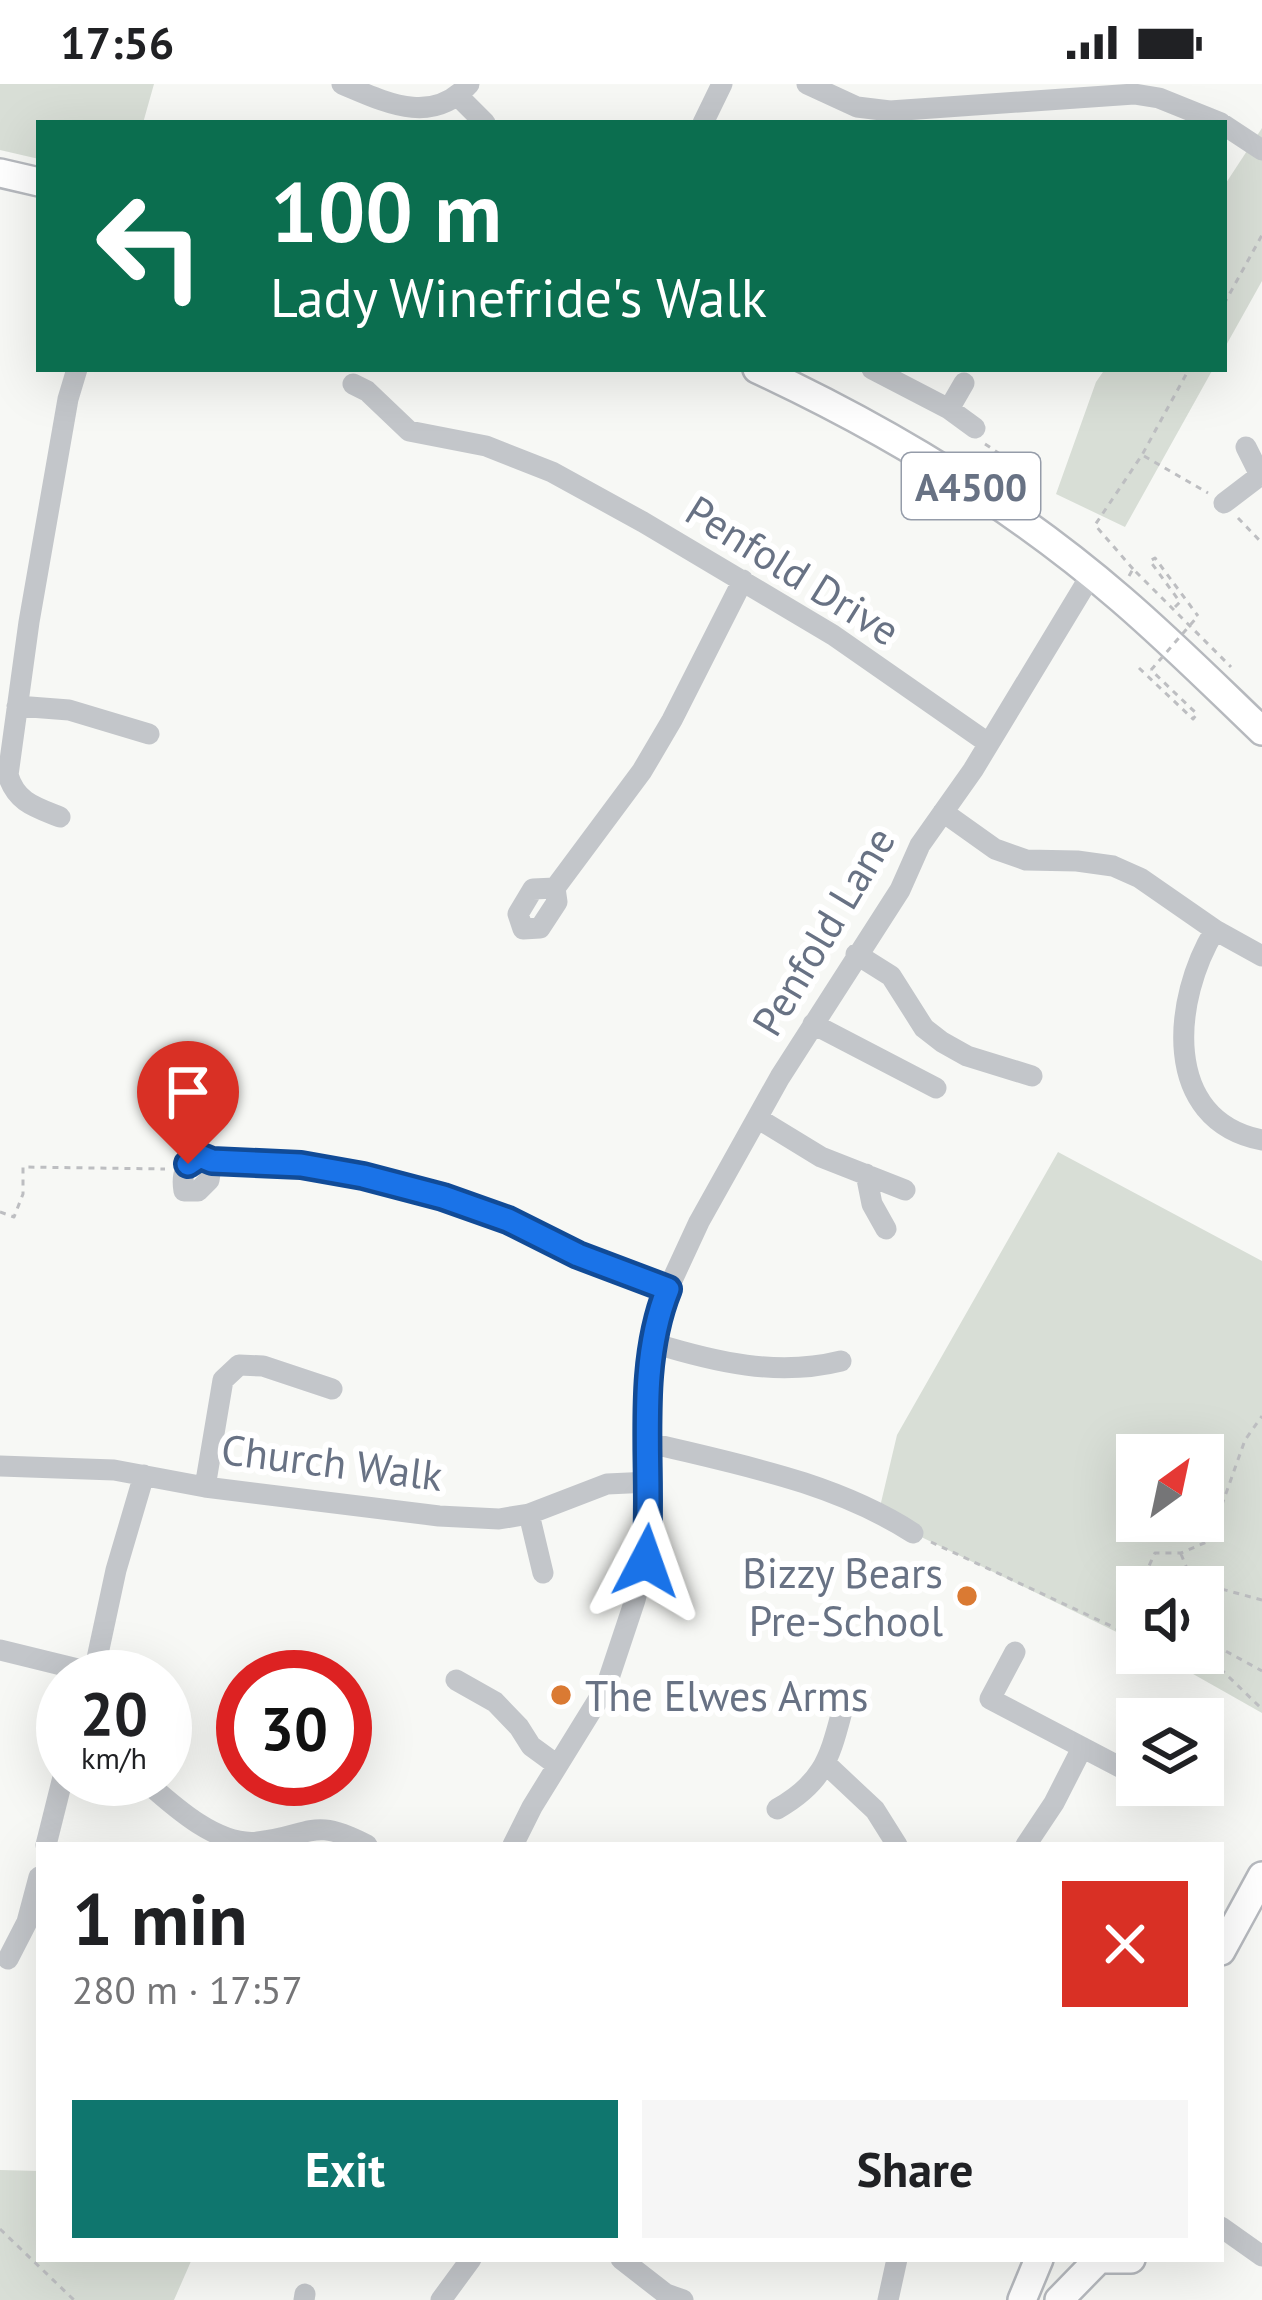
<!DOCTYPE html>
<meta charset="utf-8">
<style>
body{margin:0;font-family:"PT Sans",sans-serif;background:#f6f6f6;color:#202124;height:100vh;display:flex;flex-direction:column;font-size:45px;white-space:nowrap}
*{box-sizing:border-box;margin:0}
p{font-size:39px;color:#757577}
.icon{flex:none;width:66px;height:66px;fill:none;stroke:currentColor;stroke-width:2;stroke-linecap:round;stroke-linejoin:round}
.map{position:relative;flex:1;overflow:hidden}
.side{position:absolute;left:36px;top:1758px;width:1188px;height:420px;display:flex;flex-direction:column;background:#fff;border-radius:0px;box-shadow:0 12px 48px #0002}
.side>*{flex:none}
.hud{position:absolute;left:36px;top:36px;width:1191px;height:252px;border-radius:0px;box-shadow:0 12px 48px #0002;background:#0b6e4f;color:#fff;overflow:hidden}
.needle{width:78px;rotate:33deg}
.fabs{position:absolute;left:1116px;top:1350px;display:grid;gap:24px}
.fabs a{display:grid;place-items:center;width:108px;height:108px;border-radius:0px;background:#fff;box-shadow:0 12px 48px #0002;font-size:60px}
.speed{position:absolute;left:36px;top:1566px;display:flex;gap:24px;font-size:60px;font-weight:700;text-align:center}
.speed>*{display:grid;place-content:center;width:156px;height:156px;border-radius:50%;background:#fff;box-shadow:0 12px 48px #0002;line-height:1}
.speed small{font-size:30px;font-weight:400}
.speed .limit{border:18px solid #d22;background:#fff;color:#111}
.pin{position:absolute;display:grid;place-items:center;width:102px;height:102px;color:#fff;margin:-123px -51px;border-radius:50% 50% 50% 0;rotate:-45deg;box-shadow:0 0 12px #0007}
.pin .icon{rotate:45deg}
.me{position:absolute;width:132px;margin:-66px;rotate:4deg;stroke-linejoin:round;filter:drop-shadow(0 0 9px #0008)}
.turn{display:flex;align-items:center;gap:42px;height:252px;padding:0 36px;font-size:54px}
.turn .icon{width:156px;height:156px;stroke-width:2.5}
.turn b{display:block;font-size:84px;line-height:102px}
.round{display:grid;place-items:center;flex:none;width:126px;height:126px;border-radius:0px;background:#f6f6f6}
.head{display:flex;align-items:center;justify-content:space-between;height:204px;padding:0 36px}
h1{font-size:72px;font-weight:600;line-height:90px}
.cta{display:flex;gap:24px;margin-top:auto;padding:24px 36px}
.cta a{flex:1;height:138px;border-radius:0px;background:#0f766e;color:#fff;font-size:48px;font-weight:600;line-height:138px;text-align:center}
.cta a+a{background:#f6f6f6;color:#202124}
.status{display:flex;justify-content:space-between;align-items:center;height:84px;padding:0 60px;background:#fff;direction:ltr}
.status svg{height:33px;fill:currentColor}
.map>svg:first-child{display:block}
</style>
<div class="status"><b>17:56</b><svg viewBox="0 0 49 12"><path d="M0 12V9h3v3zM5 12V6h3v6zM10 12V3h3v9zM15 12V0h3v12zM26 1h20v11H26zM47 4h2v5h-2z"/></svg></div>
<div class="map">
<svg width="1262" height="2216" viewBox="0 0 1262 2216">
<rect width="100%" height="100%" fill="#f7f8f5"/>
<path fill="#d8ded6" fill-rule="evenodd" d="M0,0H154L143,39H39V75L0,66Z
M1262,44V197L1224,265V102Z
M1105,285H1213L1125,443L1056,410L1096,298Z
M1058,1068L1262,1177V1629L1156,1569H1203V1503H1137V1558L913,1449L879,1427L897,1351ZM1137,1371H1203V1437H1137Z
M0,2086L39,2087V2175H192L174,2216H0Z"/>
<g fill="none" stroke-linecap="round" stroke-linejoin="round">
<defs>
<path id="major" d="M0,89L39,98
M757,285C888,346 1011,420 1121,515C1170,557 1216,603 1262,647
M1221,1867L1262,1792
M1093,2175H1131
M1022,2216L1039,2175
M1059,2216L1097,2177"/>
</defs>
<use href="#major" stroke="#b6b9be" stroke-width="32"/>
<path stroke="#bdbec1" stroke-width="3" stroke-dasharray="6 6" stroke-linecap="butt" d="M1224,220L1262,151
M985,360L1003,372L1000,377
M1144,372L1208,409
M1238,434L1262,459
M1133,485L1095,441L1142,371L1189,285
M1129,492L1133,485L1231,583
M1175,523L1180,518L1150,477L1155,474L1198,532
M1139,584L1193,635L1197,630L1151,586
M0,1128L14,1133L23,1110V1083L165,1085
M931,1458L1137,1554
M1181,1470L1192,1497L1262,1516
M1139,1503L1155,1469H1181L1209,1457L1245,1356L1262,1332
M1117,1547L1137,1507
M1203,1561L1222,1565L1262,1587
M1203,1568L1262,1625
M0,2145L74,2216"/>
<path stroke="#c3c6ca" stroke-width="21" d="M342,0C387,19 432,42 469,0
M807,0L857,23L890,27L1134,10L1159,14L1221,39
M458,12L485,39
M703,39L722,0
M1224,41L1262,66
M872,285L949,325L975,344
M353,300L367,307L409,347L486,362L552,388L643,438L833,551L988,659
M949,325L964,299
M1246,363L1260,391
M1224,419L1262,390
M17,622L69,626L149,650
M943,728L995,765L1026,776L1077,777L1113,782L1140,794L1215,846L1262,872
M60,733C35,723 16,718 8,691L29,538L68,315L77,285
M555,804L533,805L518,830L523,845L540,844L557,818L555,804L642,687L672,636L743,496
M1215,846C1173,914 1160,1036 1262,1056
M856,870L891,892L924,944L942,958L967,972L1032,992
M813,940L936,1004
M757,1034L821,1073L905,1106
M212,1077L200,1071C185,1082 181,1089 184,1107H198L209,1096L212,1077L301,1081L363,1092L443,1113L508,1136L578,1171L668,1205
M866,1090L872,1120L886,1145
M653,1259C715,1278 777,1293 841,1277
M650,1359C740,1381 834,1398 913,1449
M0,1382L114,1386L205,1403L439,1432L499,1435L529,1430L607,1400L650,1398
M205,1403L223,1296L239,1281L263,1282L332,1305
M529,1430L543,1489
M0,1566L94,1589
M1015,1568L990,1615L1137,1692
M93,1593L116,1486L144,1391
M456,1596L495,1618L519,1643L531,1662L557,1681
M827,1681L875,1726L897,1761
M143,1695C171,1720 217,1763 258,1758C312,1752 311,1732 367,1761
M1162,1701L1185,1709
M777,1725C821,1700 829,1677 841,1631
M46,1761L63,1693
M513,1761L532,1723L606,1603L635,1516L645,1477L650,1430L653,1259L668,1205L699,1138L780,993L900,806L920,761L973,686L1091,491
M1026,1761L1054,1719L1081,1666
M8,1875L27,1838L39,1793
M1221,2143L1262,2172
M621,2175L666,2210L683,2216
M304,2216L305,2210
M441,2216L471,2175
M888,2216L897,2175"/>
<use href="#major" stroke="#fff" stroke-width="27"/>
<path stroke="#bdbec1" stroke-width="3" stroke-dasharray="6 6" stroke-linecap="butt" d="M1151,586L1198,532"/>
</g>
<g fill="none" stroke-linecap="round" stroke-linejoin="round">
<defs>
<path id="route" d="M188,1080L200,1072L212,1077L301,1081L363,1092L443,1113L508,1136L578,1171L668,1205C634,1289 654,1388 646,1477"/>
</defs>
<use href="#route" stroke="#114b97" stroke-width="30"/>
<use href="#route" stroke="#1a73e8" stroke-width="21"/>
</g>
<g fill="#da7a33" stroke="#fff" stroke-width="4.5">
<circle cx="967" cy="1512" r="12"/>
<circle cx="561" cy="1611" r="12"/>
</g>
<g text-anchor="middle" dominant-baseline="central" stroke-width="12" stroke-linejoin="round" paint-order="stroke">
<rect fill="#fff" stroke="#959ca9" stroke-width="3" x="902" y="369" width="138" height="66" rx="9"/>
<g font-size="39" font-weight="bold" fill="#687284">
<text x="971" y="402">A4500</text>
</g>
<g font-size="42" fill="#687284" stroke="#fff">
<text transform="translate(793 486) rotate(32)">Penfold Drive</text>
<text transform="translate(823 847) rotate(-59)">Penfold Lane</text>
<text transform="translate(332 1378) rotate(7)">Church Walk</text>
</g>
<g font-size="42" fill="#687284" stroke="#fff" text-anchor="end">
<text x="943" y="1488">Bizzy Bears<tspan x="943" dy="48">Pre-School</tspan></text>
<text x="585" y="1611" text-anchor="start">The Elwes Arms</text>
</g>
</g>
</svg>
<div class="fabs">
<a><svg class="needle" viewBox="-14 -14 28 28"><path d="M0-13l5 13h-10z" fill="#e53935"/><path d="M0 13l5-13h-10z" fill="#757577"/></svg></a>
<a><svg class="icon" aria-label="sound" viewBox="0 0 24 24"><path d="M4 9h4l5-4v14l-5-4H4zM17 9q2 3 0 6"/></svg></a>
<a><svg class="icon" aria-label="layers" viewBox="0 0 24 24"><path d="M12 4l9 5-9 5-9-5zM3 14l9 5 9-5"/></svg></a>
</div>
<div class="speed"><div>20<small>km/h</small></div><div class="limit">30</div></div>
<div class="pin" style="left:188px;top:1080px;background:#d93025"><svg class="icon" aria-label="arrive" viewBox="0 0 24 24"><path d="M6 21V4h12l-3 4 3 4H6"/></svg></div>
<svg class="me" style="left:646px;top:1477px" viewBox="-20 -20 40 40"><path d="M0-17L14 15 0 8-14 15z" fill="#1a73e8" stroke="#fff" stroke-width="4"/></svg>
<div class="hud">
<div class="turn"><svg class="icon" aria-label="left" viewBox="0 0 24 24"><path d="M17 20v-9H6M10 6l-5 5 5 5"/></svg><div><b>100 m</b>Lady Winefride's Walk</div></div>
</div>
<section class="side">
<div class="head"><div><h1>1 min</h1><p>280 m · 17:57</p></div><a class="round" style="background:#d93025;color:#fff"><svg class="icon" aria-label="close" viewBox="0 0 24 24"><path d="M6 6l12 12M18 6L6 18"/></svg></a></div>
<div class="cta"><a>Exit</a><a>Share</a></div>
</section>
</div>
